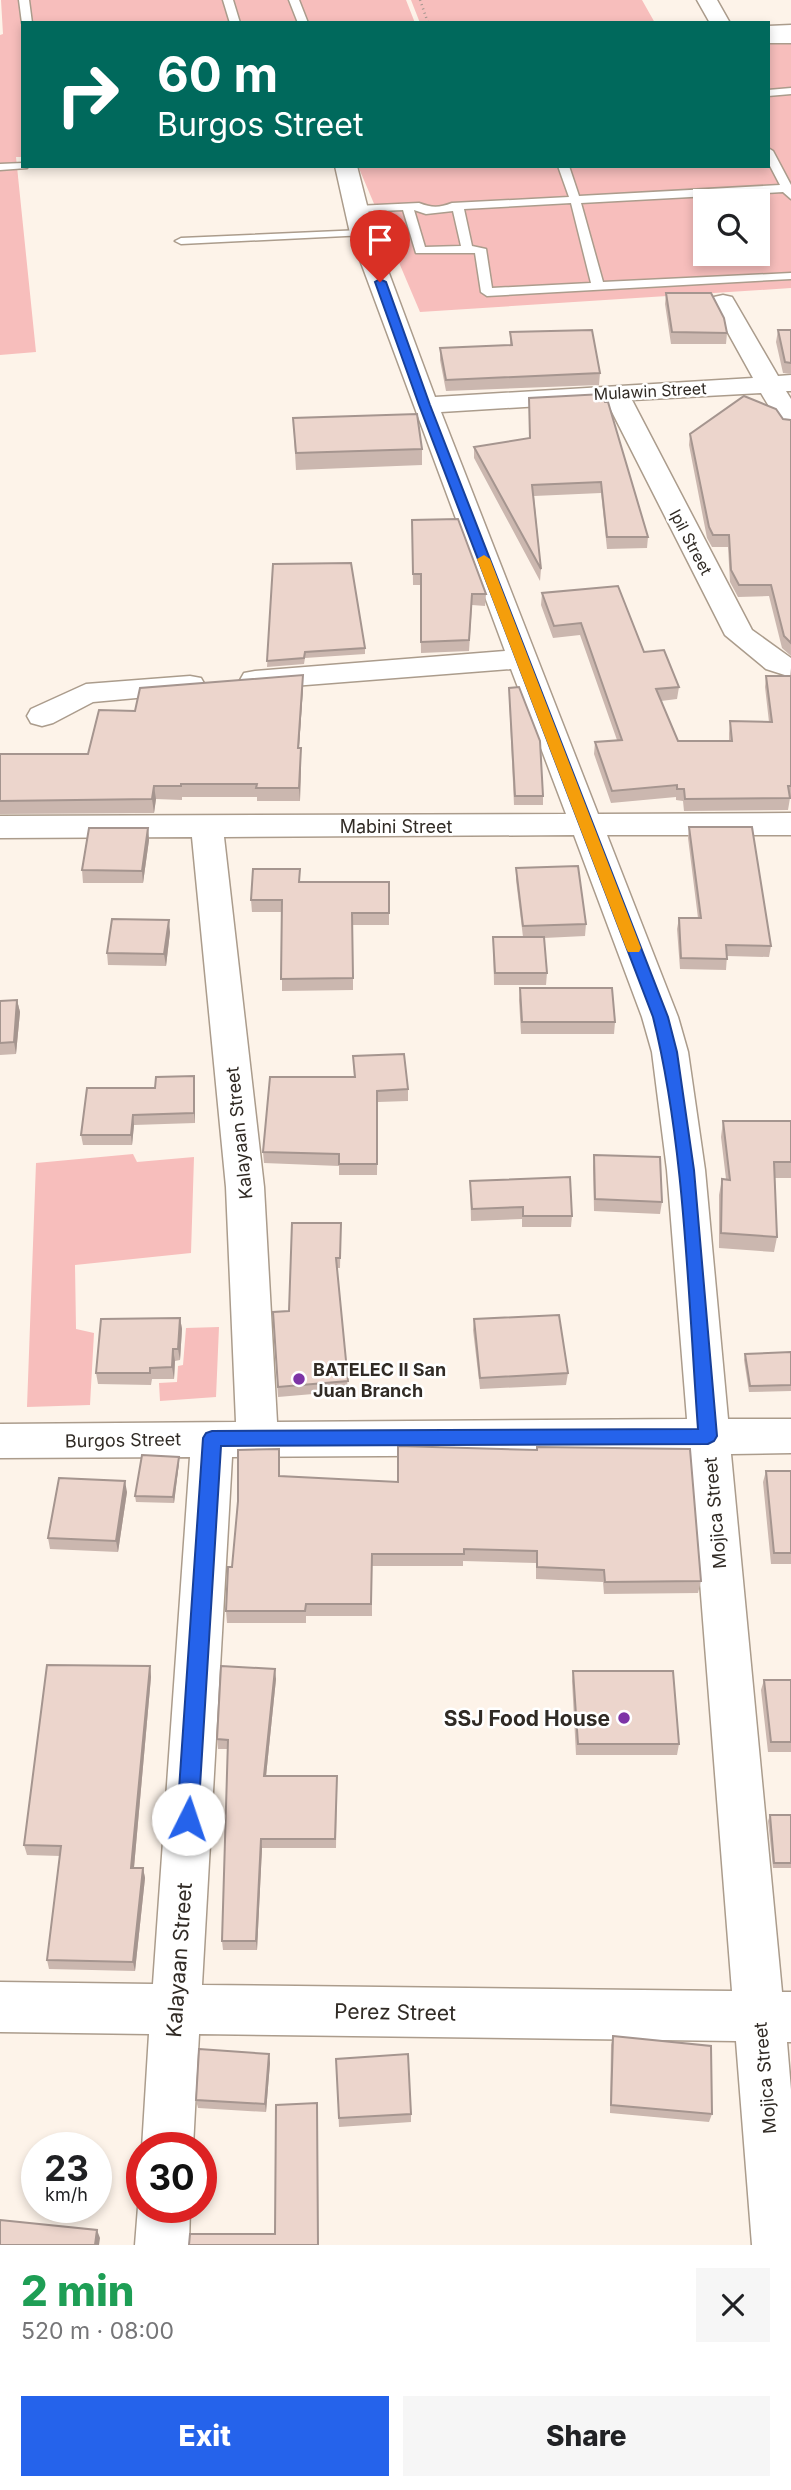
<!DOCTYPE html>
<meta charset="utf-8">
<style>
body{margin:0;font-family:Inter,sans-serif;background:#f6f6f6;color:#202124;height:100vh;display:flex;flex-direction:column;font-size:26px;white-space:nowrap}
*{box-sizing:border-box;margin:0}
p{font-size:23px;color:#757577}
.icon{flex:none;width:38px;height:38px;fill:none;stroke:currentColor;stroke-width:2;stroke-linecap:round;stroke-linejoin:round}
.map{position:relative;height:2245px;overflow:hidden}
.drawer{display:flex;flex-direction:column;background:#fff;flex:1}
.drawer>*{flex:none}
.guide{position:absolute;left:21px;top:21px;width:749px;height:147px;border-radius:0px;box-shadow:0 4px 10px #0003;background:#00695c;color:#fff;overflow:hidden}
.tools{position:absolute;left:693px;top:189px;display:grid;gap:14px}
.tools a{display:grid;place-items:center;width:77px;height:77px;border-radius:0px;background:#fff;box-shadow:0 4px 10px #0003;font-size:35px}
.speed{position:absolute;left:21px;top:2132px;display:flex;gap:14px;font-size:35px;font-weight:700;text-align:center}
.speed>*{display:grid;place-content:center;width:91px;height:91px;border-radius:50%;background:#fff;box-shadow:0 4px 10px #0003;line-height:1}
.speed small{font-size:18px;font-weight:400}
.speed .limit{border:10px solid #d22;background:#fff;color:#111}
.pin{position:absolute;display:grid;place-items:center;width:60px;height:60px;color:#fff;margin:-72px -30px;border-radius:50% 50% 50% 0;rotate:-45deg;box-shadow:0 0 7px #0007}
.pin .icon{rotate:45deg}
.me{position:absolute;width:77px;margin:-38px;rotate:4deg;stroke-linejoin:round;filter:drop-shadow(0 0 5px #0008)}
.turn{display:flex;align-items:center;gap:24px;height:147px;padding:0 21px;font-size:32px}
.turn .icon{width:91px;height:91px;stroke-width:2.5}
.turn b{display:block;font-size:49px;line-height:60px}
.round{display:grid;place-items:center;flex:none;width:74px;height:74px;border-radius:0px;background:#f6f6f6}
.overview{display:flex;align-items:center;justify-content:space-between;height:119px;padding:0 21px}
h1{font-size:42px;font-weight:800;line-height:52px;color:#1e9e55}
.action{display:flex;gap:14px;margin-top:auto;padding:14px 21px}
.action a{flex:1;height:80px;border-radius:0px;background:#2563eb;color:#fff;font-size:28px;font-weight:800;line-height:80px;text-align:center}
.action a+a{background:#f6f6f6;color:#202124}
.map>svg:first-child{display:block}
</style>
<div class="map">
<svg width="791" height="2245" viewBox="0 0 791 2245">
<rect width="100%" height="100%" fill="#fdf3e9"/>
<path fill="#f7bebc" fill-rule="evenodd" d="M1,0H406L415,23H23V157H16L36,352L0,355V35L3,34Z
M411,0H642L655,23H420Z
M768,34H791V288L420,312L358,166H768ZM705,201H758V254H705Z
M133,1154L137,1162L194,1157L191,1253L75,1265L76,1329L94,1333L90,1405L27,1407L36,1163Z
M219,1327L216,1397L160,1401L159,1383L177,1382L178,1366L183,1365L186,1328Z"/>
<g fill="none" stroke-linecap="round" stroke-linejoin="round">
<defs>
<path id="lane" d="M19,0H29L32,23H22Z
M223,0H233L240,23H230Z
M289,0H299L308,23H298Z
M768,37H791V43H768Z
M791,88V94L768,96V90Z
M768,148L773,151L791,185V199L783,192L581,203L603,282L791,273V279L487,296L481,292L475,253H416L403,210L356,212L350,209L356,206L419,203C432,208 439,208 452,203L569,197L558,166H569L579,196L780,185L768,162ZM571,203L591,283L492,288L486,249L472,246L464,209ZM414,210L426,214L453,211L461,246L425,247Z
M23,163V166H28L27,168L0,170V164Z
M362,230L368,233L366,235L181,244L175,241L181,238Z"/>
<path id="street" d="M697,0H717L730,23H710Z
M791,25V37L768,38V26Z
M335,166H357L374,233L435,397L753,378L711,302L714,297L723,295L732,297L735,302L778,376L791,375V391H786L791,399V430L782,428L761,393L632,400L752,630L791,658V677L766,669L725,635L607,402L441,412L598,814L791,813V835H607L678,1017L688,1052L705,1170L728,1419H791V1453L731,1454L782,1992H791V2042H787L791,2090V2245H752L736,2041L199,2034L193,2147L142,2148L149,2034L0,2032V1982L153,1984L190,1457L0,1458V1424L236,1422L226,1187L192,837L0,838V816L566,814L511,669L255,689L244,687L240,680L244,673L255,671L505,651L350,233ZM574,835L642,1017L652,1052L667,1170L687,1419L277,1422L264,1187L224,837ZM690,1454L732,1991L202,1985L232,1457Z
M190,676L201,678L205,685L201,692L93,702L53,723L42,726L31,723L27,716L31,709L86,684Z
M142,2197V2207H190L189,2245H135L138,2207Z"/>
</defs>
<use href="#lane" stroke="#ab9c8c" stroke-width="3"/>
<use href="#street" stroke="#ab9c8c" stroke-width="3"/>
<path stroke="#9b938b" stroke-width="2.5" stroke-dasharray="1 3.5" stroke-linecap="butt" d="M420,0L428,23"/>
<use href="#lane" fill="#fff" fill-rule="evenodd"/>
<use href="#street" fill="#fff" fill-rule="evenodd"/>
</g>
<path fill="#cbb7af" d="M666,293L727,333L726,344H671L665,304Z
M778,330H791V374L783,373L776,342Z
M510,332L600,373L599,385L446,391L440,360V348L510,345Z
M529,398L605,402L648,537L647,548L607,549L601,493L534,496L541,569L540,581L474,458V447L529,439Z
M293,418L422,449V465L296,470Z
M783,419L791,420V656L782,648L769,596L738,597L730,582L728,547H712L707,538L689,445L690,434Z
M412,520L486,594L485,606L472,605L469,651L421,653L420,585H413Z
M273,564L365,648V654L305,658L304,664L267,667Z
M542,593L644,652L679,687L677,699L661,701L678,741H729V733L730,721L769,722L765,687L766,676H790L791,668V798H790L788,810L684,811L683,801L676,800V797L611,803L594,754L595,742L617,740L580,635L553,638L541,605Z
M303,675V688L299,748L301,761L300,801H257V797H182V800L156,799L154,813L0,814V754H88L135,711Z
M509,688L543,796V805H514L509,697Z
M689,827L771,946L769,957L727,956L726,970L680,969L677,929L679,918H698L688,838Z
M148,828L149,840L143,883H83L82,870Z
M516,868L586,924L585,936L544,938L547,973L546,985H494L493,937H523L516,880Z
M300,882H389V925H353V990L282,991V912H252L251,900Z
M170,932L166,966L108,965L107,953Z
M520,988L615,1022L614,1034H521L519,1000Z
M17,1000L20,1012L16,1054L0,1055V1001Z
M353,1056L408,1089V1101L378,1102L377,1175H339V1166L264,1163L263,1152L354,1077Z
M195,1086V1123L134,1125L132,1145H83L81,1135L155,1088Z
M723,1121H791V1178H775L777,1237L774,1252L719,1248V1195L722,1179H726L721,1137Z
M594,1155L662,1202L660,1214L594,1211L593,1167Z
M470,1181L572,1216L571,1227H522V1219L471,1221Z
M341,1223L340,1268H337L348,1391L278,1397L273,1312L289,1311Z
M180,1318L182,1329L180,1360L175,1361L174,1379H152L151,1385L98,1384L96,1373Z
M474,1319L568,1373L566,1385L480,1389L473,1330Z
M791,1352V1391L749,1392L744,1360L745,1354Z
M179,1457V1463L174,1503L136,1502L135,1496Z
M766,1471H791V1564H771L763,1482Z
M280,1477L701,1581L698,1593L604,1594L603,1582L536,1579V1563L463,1561V1566H372V1616H306V1623H227L226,1611L232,1567Z
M127,1492L118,1552L50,1549L48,1538Z
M150,1666L151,1677L134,1868H143L145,1878L135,1971L49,1969L47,1960L60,1856L27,1855L24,1845Z
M573,1671L679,1744L677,1755H576L572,1681Z
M276,1679L266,1776L337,1786L336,1848H262L257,1950H223L222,1941L228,1749H218L217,1739Z
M764,1680H791V1752H768L761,1690Z
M770,1815H791V1868H773L768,1821Z
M613,2036L712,2114L709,2122L610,2113L611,2045Z
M269,2054L270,2063L266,2112L198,2108L196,2100Z
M336,2059L411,2114V2122L339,2127Z"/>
<path fill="#a5958f" d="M303,675V688L298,761V748Z
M301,748V761L300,801L299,788Z
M154,786L156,799L154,813L152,799Z
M148,828L149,840L143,883L142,871Z
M169,920L170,932L166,966L164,954Z
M17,1000L20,1012L16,1054L14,1042Z
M194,1076L195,1086V1123L194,1113Z
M133,1115L134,1125L132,1145L131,1135Z
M180,1318L182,1329L180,1360L178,1349Z
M173,1349L175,1361L174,1379L172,1367Z
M179,1457V1463L174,1503L173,1497Z
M125,1481L127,1492L118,1552L116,1541Z
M150,1666L151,1677L133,1878L131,1868Z
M275,1669L276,1679L265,1786L264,1776Z
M261,1839L262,1848L257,1950L256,1941Z
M143,1868L145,1878L135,1971L133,1962Z
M269,2054L270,2063L266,2112L265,2104Z
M97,2230L100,2238L99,2245H95Z"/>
<path fill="#ecd5cc" stroke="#a5958f" stroke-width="2" d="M666,293H711L724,318L727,333L672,332Z
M592,330L600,373L446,380L440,348L512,345L510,332Z
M778,330H791V363L785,362Z
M603,394L605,402H608L648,537H607L601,482L532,485L541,569L474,447L530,438L529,398Z
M744,396L776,409L783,419L791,420V643L784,636L771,585H739L731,570L729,535H713L709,527L690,434Z
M417,414L422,449L296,453L293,418Z
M458,519L486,594H472L469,640L421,642V574H413L412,520Z
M351,563L365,648L305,652L304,658L267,661L273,564Z
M618,586L644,652L664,650L679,687L656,689L678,741H732L730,721L772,722L766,676H791V786H788L790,798L685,799L684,789H677V785L612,791L595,742L622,740L581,623L554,626L542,593Z
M303,675L298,748H301L299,788H256L257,784H181V786H154L152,799L0,801V754H88L99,710L135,711L140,688Z
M519,687L540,741L543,796H515L509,688Z
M689,827H752L771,946L726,945L727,959L681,958L679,918H701Z
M89,828H148L142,871L82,870Z
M578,866L586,924L523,926L516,868Z
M253,869H300L299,882H389V913H352L353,978L281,979L282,900H251Z
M112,919L169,920L164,954L107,953Z
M493,937H544L547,973H495Z
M520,988H612L615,1022H522Z
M17,1000L14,1042L0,1043V1001Z
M404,1054L408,1089L377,1091V1164H339V1154L263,1152L270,1077H355L353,1056Z
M194,1076V1113L133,1115L131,1135H81L87,1088H155L156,1077Z
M723,1121H791V1162H774L777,1237L721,1233L722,1179L730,1180Z
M594,1155L660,1157L662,1202L595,1199Z
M570,1177L572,1216H523V1207L472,1209L470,1181Z
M292,1223H341L340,1258H336L348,1381L278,1387L273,1312L289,1311Z
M559,1315L568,1373L480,1378L474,1319Z
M180,1318L178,1349H173L172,1367L150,1368V1373H96L101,1319Z
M791,1352V1385L750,1386L745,1354Z
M398,1446L537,1450V1447L690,1449L701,1581L605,1582L604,1570L537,1567V1551L464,1549V1554H372L371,1604H306L305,1611H226L228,1567H232L238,1501V1450L279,1449V1476L398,1482Z
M142,1455L179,1457L173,1497L135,1496Z
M766,1471H791V1553H774Z
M59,1478L125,1481L116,1541L48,1538Z
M47,1665L150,1666L131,1868H143L133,1962L47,1960L61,1846L24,1845Z
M221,1666L275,1669L264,1776H337L335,1839H261L256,1941H222L228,1740L217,1739Z
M573,1671H673L679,1744H578Z
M764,1680H791V1742H771Z
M770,1815H791V1863H774Z
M613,2036L711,2046L712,2114L611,2105Z
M199,2049L269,2054L265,2104L196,2100Z
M408,2054L411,2114L339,2118L336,2059Z
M317,2103L318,2245H189L190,2234H275L276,2105Z
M0,2220L97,2230L95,2245H0Z"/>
<path fill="#2563eb" stroke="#184099" stroke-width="2" d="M380,279L386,282L430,405L668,1017L677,1052L694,1170L717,1436L714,1441L708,1444L221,1446L198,1819L195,1826L188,1829L180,1826L177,1819L203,1438L206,1433L212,1431L698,1429C688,1296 685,1145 653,1017L419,405L375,282Z"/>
<path fill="#f59e0b" d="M484,555L490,559L641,948L639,952H628L626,948L477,559Z"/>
<g fill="#7d34a6" stroke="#fff" stroke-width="2.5">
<circle cx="299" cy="1379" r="7"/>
<circle cx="624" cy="1718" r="7"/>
</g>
<g text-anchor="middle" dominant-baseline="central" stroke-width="5" stroke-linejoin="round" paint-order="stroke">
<g font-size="16" fill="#312b25" stroke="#fff">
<text transform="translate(650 391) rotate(-3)">Mulawin Street</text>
<text transform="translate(691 542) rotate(62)">Ipil Street</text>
</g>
<g font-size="18" fill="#312b25" stroke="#fff">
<text x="396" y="826">Mabini Street</text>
<text transform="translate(239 1133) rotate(-96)">Kalayaan Street</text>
<text transform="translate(123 1440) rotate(-1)">Burgos Street</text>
<text transform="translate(715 1513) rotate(-95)">Mojica Street</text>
<text transform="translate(765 2078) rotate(-95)">Mojica Street</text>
</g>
<g font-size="18" font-weight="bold" fill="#312b25" stroke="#fff" text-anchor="start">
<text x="313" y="1369">BATELEC II San<tspan x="313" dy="21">Juan Branch</tspan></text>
</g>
<g font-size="21" font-weight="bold" fill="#312b25" stroke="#fff" text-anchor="end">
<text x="610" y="1718">SSJ Food House</text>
</g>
<g font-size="21" fill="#312b25" stroke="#fff">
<text transform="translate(179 1960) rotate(-86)">Kalayaan Street</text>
<text transform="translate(395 2012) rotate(1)">Perez Street</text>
</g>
</g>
</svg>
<div class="tools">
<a><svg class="icon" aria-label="search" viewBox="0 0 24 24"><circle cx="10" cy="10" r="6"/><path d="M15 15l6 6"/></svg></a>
</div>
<div class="speed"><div>23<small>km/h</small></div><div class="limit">30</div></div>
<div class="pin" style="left:380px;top:282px;background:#d93025"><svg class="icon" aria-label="arrive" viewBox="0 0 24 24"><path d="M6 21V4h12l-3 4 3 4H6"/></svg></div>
<svg class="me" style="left:188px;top:1819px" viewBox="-20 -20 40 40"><circle r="19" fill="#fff"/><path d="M0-13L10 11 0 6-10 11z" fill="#2563eb"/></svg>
<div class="guide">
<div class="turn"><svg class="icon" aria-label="right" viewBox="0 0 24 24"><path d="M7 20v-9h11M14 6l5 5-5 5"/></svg><div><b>60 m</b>Burgos Street</div></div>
</div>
</div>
<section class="drawer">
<div class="overview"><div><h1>2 min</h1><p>520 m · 08:00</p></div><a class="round"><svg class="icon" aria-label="close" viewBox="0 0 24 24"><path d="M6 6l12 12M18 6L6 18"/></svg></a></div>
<div class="action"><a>Exit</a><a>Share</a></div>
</section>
